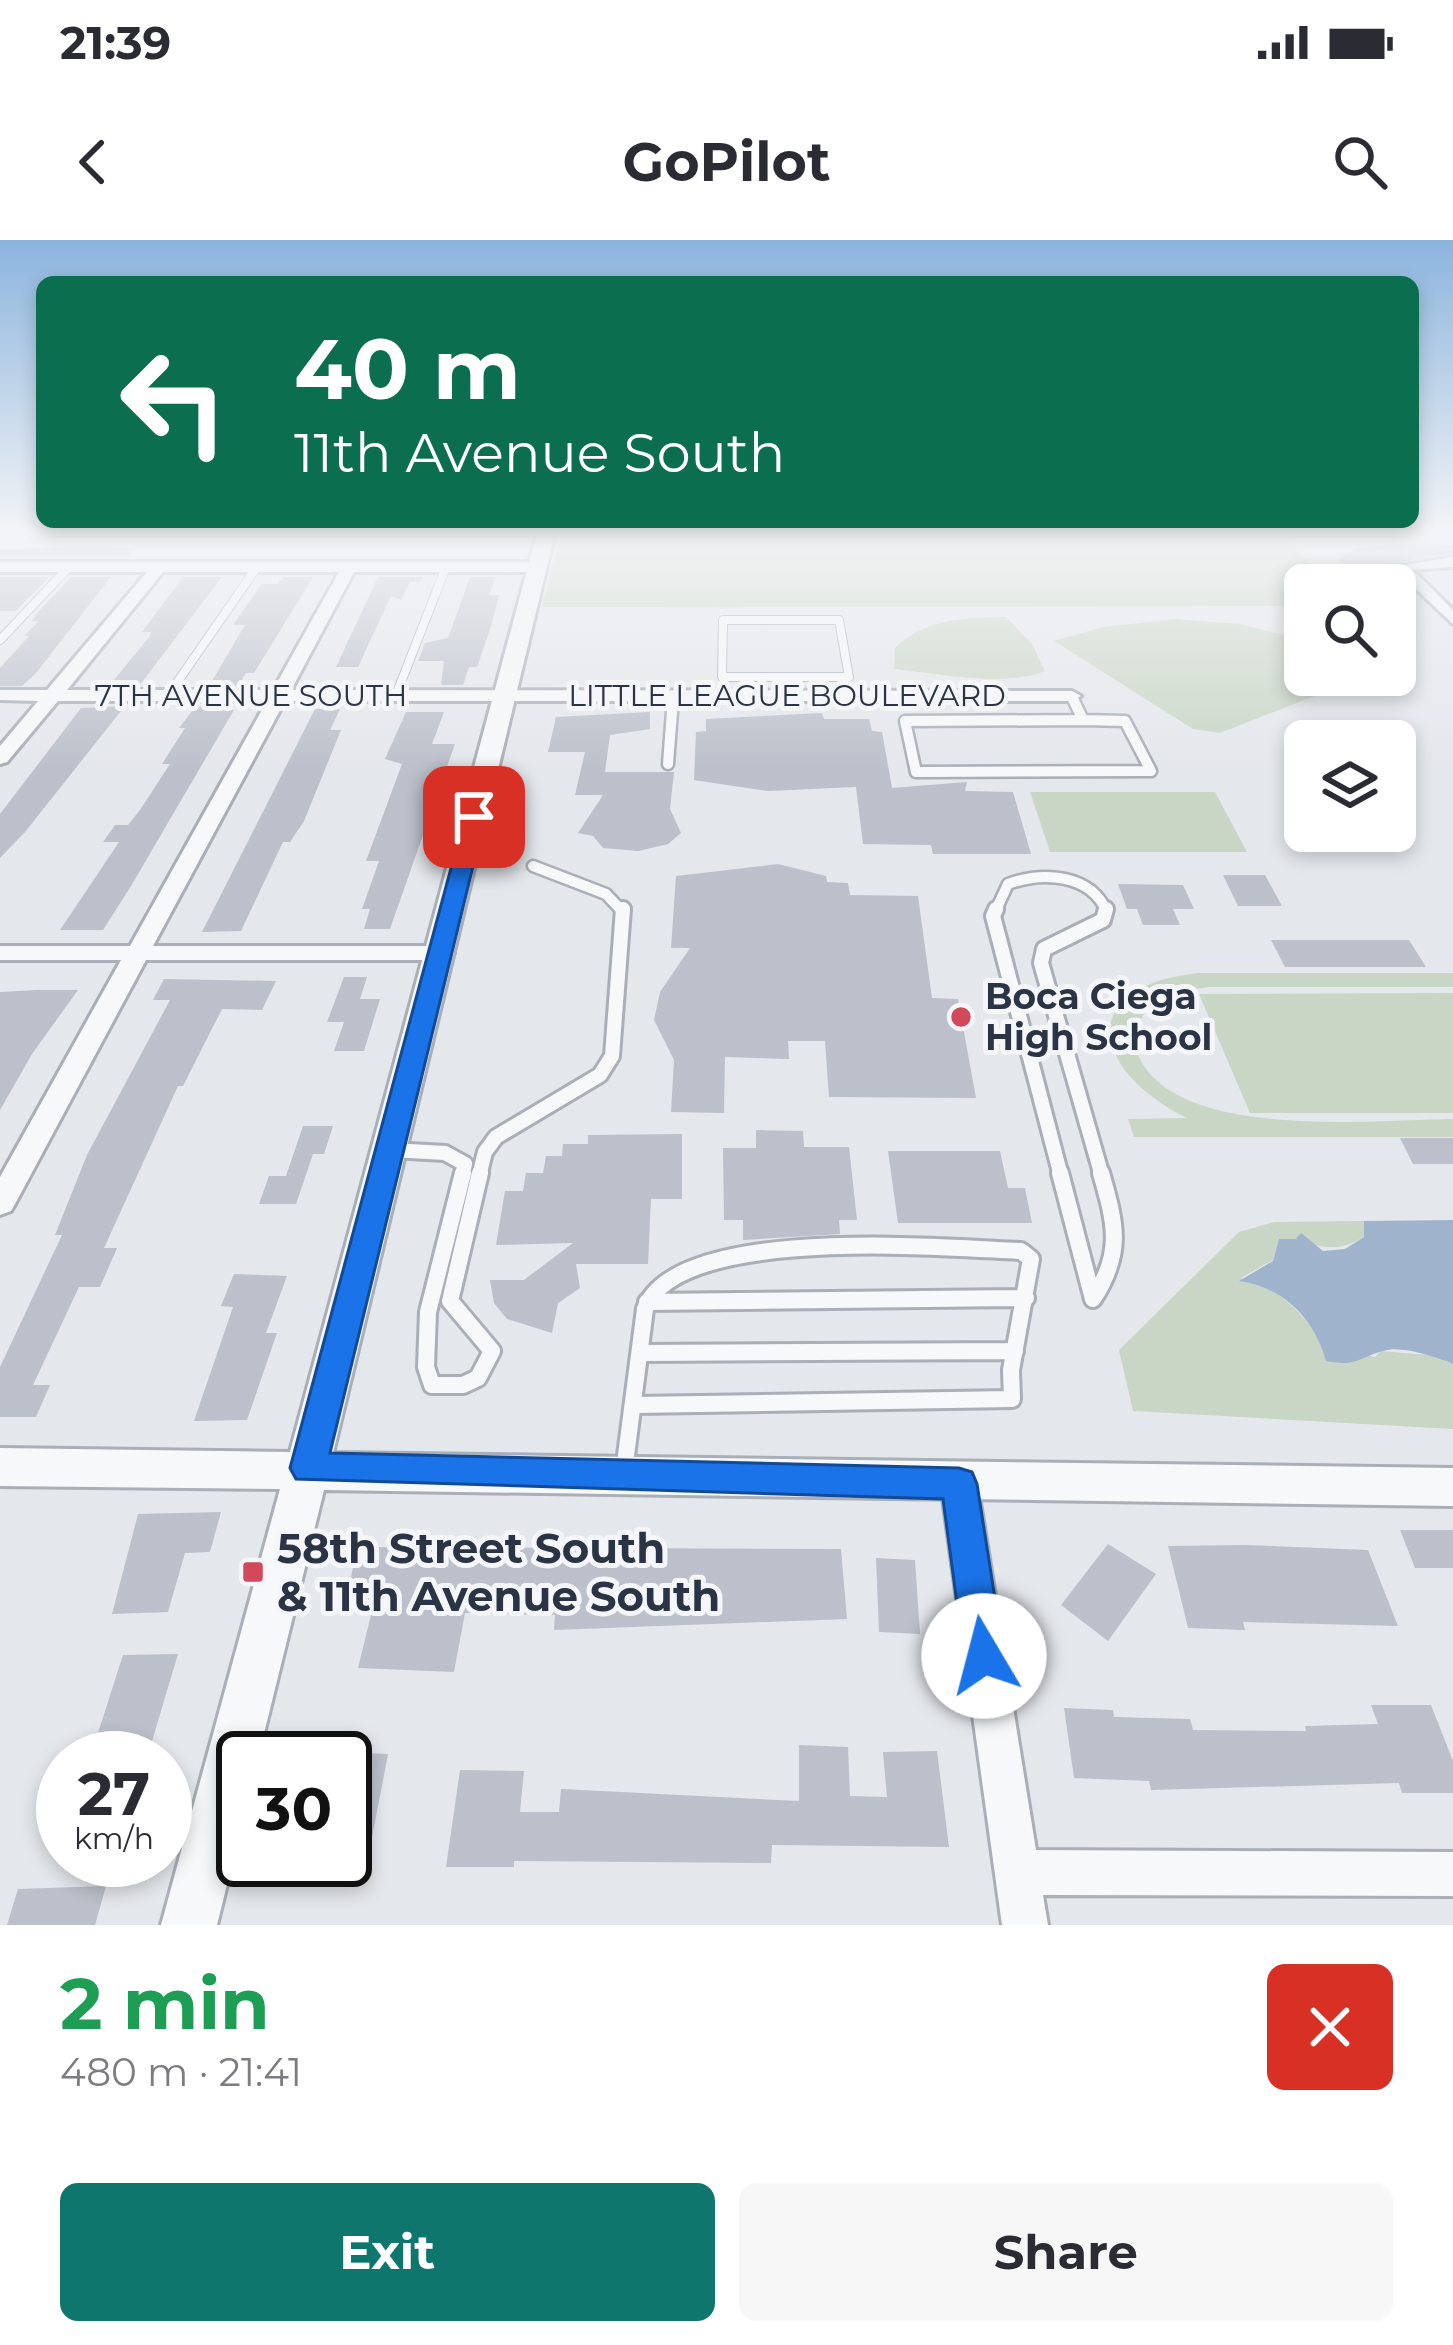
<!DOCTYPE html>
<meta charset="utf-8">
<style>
body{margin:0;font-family:Montserrat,sans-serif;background:#f7f7f7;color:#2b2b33;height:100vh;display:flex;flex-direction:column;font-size:45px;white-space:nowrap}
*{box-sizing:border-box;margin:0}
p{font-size:39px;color:#7c7c81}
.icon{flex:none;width:66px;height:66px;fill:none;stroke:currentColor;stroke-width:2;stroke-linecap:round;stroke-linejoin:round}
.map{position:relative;height:1685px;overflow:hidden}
.side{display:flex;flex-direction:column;background:#fff;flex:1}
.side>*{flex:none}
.guide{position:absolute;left:36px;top:36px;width:1383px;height:252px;border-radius:18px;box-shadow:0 6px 18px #0003;background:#0b6e4f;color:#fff;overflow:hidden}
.tools{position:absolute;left:1284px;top:324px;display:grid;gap:24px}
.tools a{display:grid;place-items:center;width:132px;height:132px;border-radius:18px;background:#fff;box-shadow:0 6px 18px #0003;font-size:60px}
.speed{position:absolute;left:36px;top:1491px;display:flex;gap:24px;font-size:60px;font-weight:700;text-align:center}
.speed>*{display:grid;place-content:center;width:156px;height:156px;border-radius:50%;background:#fff;box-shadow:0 6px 18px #0003;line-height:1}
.speed small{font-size:30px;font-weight:400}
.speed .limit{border:6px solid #111;border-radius:18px;background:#fff;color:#111}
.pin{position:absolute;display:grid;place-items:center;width:102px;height:102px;color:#fff;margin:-51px;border-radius:24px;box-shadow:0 6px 18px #0006}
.me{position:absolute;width:132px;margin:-66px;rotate:352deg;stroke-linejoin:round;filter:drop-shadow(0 0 9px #0008)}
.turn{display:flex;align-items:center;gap:42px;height:252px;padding:0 60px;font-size:54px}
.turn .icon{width:156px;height:156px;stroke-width:2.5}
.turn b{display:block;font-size:84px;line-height:102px}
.round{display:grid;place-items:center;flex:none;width:126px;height:126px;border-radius:18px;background:#f7f7f7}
.summary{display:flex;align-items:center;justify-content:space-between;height:204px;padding:0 60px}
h1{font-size:72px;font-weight:700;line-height:90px;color:#1e9e55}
.action{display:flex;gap:24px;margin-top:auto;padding:24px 60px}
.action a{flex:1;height:138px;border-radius:18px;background:#0f766e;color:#fff;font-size:48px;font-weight:700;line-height:138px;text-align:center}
.action a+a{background:#f7f7f7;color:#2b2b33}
.status{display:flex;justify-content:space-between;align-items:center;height:84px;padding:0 60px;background:#fff;direction:ltr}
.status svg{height:33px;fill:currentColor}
header{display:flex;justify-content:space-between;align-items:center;height:156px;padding:0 60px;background:#fff;font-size:54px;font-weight:700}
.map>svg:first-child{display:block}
</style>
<div class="status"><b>21:39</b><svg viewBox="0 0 49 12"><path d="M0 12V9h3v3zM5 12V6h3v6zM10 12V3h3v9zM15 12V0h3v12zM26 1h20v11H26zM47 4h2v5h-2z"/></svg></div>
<header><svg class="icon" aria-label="back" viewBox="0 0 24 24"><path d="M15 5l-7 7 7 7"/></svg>GoPilot<svg class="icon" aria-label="search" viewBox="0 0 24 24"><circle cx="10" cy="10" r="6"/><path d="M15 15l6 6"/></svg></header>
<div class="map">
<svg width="1453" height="1685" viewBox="0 0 1453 1685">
<rect width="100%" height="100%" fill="#e4e7ec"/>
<path fill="#c9d6c5" d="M1287,298L1328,345H1305V366L542,367L559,299Z
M1006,377L1032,404L1045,431C1002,448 939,433 894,429L895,408C925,378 966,378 1006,377Z
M1177,379L1240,384L1305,401V435H1368L1220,493L1193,489L1054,401L1103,387Z
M1030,552H1215L1247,612H1050Z
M1198,733H1453V747H1209L1174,752L1148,765L1133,796C1148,906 1375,879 1453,879V897H1134L1128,879L1187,878C1093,832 1072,747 1198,733Z
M1453,753V873H1250L1199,754Z
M1364,981L1365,996C1330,1019 1315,1000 1279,999L1273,1020L1241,1038C1280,1048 1303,1073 1325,1107L1375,1117L1381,1111L1427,1115L1453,1124V1189L1133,1171L1119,1110L1239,992L1274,982Z"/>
<path fill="#9fb4cc" d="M1453,980V1124C1434,1117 1403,1105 1383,1111C1357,1118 1358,1127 1326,1121C1315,1080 1284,1047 1239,1041L1273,1021L1279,999H1296L1301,993L1323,1011L1345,1009L1364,997V981Z"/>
<path fill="#bbc0ca" d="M1396,304L1453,305V313L1389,324L1405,345H1381L1338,320L1356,308Z
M54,307H114L136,309L128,317H0V310Z
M0,337H49L16,371H0Z
M71,337H111L36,433L22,446H0V428L29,396H24L39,381H32L38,372Z
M183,337H222L139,446H109L150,396L151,392H142Z
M283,337H313L254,433H246L238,446H209L245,385H233L262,344H278Z
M378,337H423L420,342H410L401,360L391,356L358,427H336Z
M470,337H496L489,355H499L491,386L477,427H469L463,445H441L444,421H418L425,403L448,398Z
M125,466L25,592L0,618V574L81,468Z
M196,466L234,470L131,646L103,690H60L119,602H103L115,585H128L140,570L170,524H162L185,488H179Z
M315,469H340L330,490H341L304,581L290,602H283L241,691L202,692Z
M406,472H444L432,504H455L390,689H364L370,669H362L379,621H366L402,524L385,519Z
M650,472V489L610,495L605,532H674L670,569L681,593L668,604L638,611L603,608L593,596L578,593L603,555H575L585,512H548L556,477Z
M822,473L824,479H869L872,491L882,492L892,548L967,542L965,551L1013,552L1031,614H933L931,605L863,604L856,547L768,551L694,540L696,492L706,491V479Z
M778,624L826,636L827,642L848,643L850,655L918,656L932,758L958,759L976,858L829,857L825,801H788L789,819L725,817L724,873L671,872L674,820L654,780L660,752L690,708H671L676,636Z
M1223,635H1265L1282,666H1238Z
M1118,644L1183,645L1194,669H1173L1180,685H1143L1137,669H1127Z
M1271,700H1409L1426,727H1285Z
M344,737H367L360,759H380L364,811H334L344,782H327Z
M164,739L276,741L262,770L222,769L183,846H178L104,1008H117L100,1047H79L33,1145H50L36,1177H0V1127L62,995H55L87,915L170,760H153Z
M36,750H78L32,814L0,870V752Z
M303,886H333L324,914H313L296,964H259L269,936H286Z
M756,890L803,891L804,907H849L857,980H839L840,994L743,1000V980H724L723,908H756Z
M682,894V959H651L648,1024H576L580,1048L558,1063L552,1093L507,1079L494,1063L490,1040H524L573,1003L496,1005L505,951H523L526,933H543L546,916H562L563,904H588V895Z
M1400,898H1453V924H1413Z
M888,911H1000L1008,948H1025L1032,983H898Z
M234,1034L287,1036L266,1093H277L247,1180L194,1181L233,1067L221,1066Z
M221,1272L210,1312L185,1313L168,1372L112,1374L138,1274Z
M1400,1290H1453V1328H1415Z
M1108,1304L1156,1334L1108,1401L1061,1365Z
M1245,1305L1368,1310L1398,1386L1243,1382L1245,1390L1188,1388L1168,1306Z
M358,1307L841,1309L847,1379L554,1390L555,1375L465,1373L454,1432L358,1428L372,1371L343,1370Z
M876,1318L915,1320L920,1394L879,1392Z
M178,1414L147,1518H90L123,1415Z
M1371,1465H1431L1453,1521V1553H1402L1399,1543L1151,1550L1149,1541L1074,1538L1064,1468L1113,1470L1114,1477L1190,1479L1193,1490L1306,1491L1305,1486L1378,1484Z
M799,1505L848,1507L850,1556L887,1557L883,1512L937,1511L949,1607L772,1605L771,1623L514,1621V1627H446L460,1530L524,1531L520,1572H559L561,1549L799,1561Z
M345,1512L388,1514L367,1623L345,1622Z
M106,1646L95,1685H7L18,1649Z"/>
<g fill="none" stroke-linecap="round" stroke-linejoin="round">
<defs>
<path id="service-far3" d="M723,380H839L849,437H722Z
M0,400L69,327
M169,454L257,327
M396,455L446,327
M1072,456L1075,462
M673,462V455"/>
<path id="service-far2" d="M1073,459L1083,480
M1083,480L1125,481L1151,531L916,532L905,481Z
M668,524L673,459
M533,626L606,654L623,672
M995,672L1008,644C1043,631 1091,634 1107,672"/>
<path id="service-far1" d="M996,669L993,676L1061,936
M391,910L445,913L465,924L462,936
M479,936L485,912L496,897L600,835L612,816L623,669
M1102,936L1041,723L1044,709L1103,680L1106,669"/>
<path id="service" d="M463,933L428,1072L426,1127L432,1145H463L478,1138L492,1111L450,1061L480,933
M1060,933L1093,1059C1123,1013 1116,985 1101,933
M647,1062L1026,1058
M641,1113L1015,1111
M624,1231L645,1069C676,984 946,1008 1021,1011L1031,1019L1011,1130L1012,1159L635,1165"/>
<path id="minor" d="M1453,317V327L1413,330L1453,370V384L1393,327Z
M0,322H536L544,327L536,332H354L291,450L1072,451L1081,456L1072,461H285L153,706H442L454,713L442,720H146L15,964L11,971L0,975V937L121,720H0V706H130L267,461H58L7,522L0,524V506L38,461L0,460V450H47L147,332H0ZM163,332H339L273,450H67Z
M959,1229L972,1233L977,1244L1036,1610L1453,1612V1656L1043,1655L1048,1685H1002L941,1244L946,1233Z"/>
<path id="tertiary" d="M537,293H555L333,1213L1453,1228V1266L324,1250L258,1518H243V1580L217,1685H161L280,1249L0,1246V1208L290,1212Z"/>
</defs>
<use href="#service-far3" stroke="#a9aeb7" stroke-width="10"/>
<use href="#service-far2" stroke="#a9aeb7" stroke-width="15"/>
<use href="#service-far1" stroke="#a9aeb7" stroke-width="20"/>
<use href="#service" stroke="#a9aeb7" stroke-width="22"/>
<use href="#minor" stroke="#a9aeb7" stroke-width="6"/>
<use href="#tertiary" stroke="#a9aeb7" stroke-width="6"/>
<use href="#service-far3" stroke="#f7f8fa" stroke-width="8"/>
<use href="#service-far2" stroke="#f7f8fa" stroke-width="10"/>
<use href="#service-far1" stroke="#f7f8fa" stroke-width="14"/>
<use href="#service" stroke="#f7f8fa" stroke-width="16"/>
<use href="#minor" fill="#f7f8fa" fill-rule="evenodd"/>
<use href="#tertiary" fill="#f7f8fa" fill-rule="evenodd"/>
</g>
<linearGradient id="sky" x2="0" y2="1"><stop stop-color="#8bb4dd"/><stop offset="0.55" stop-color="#f3f4f6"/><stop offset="1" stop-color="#f3f4f6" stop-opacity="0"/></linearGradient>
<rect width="1453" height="529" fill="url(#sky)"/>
<path fill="#1a73e8" stroke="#114b97" stroke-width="3" d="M466,572L485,577L330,1213L959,1228L972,1232L977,1244L1004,1416L998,1430L984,1436L969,1430L964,1416L943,1259L296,1239L290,1228Z"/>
<g fill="#d1495b" stroke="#f4f6f9" stroke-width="4.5">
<circle cx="961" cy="777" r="12"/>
<rect x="241" y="1320" width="24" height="24" rx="6"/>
</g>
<g text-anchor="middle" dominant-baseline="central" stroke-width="10" stroke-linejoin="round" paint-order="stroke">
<g font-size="30" fill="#2b3445" stroke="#f4f6f9">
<text x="251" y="455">7TH AVENUE SOUTH</text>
<text x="787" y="455">LITTLE LEAGUE BOULEVARD</text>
</g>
<g font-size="36" font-weight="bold" fill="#2b3445" stroke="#f4f6f9" text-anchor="start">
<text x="985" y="756">Boca Ciega<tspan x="985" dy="41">High School</tspan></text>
</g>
<g font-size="42" font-weight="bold" fill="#2b3445" stroke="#f4f6f9" text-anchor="start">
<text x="277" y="1308">58th Street South<tspan x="277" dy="48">&amp; 11th Avenue South</tspan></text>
</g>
</g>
</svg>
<div class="tools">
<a><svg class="icon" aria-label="search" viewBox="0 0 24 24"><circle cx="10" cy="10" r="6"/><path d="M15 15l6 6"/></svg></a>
<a><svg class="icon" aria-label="layers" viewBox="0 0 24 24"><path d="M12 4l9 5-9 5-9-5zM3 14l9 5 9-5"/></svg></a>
</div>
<div class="speed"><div>27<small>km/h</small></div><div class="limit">30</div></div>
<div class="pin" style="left:474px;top:577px;background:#d93025"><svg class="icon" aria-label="arrive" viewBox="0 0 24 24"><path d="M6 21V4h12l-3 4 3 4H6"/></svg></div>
<svg class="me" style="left:984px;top:1416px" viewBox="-20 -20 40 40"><circle r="19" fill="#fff"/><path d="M0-13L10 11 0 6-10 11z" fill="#1a73e8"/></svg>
<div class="guide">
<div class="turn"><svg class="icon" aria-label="left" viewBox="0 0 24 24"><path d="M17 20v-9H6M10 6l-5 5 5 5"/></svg><div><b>40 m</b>11th Avenue South</div></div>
</div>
</div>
<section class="side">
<div class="summary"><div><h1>2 min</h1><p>480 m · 21:41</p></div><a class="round" style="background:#d93025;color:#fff"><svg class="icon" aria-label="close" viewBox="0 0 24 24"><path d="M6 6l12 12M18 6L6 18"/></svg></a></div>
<div class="action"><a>Exit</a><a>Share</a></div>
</section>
